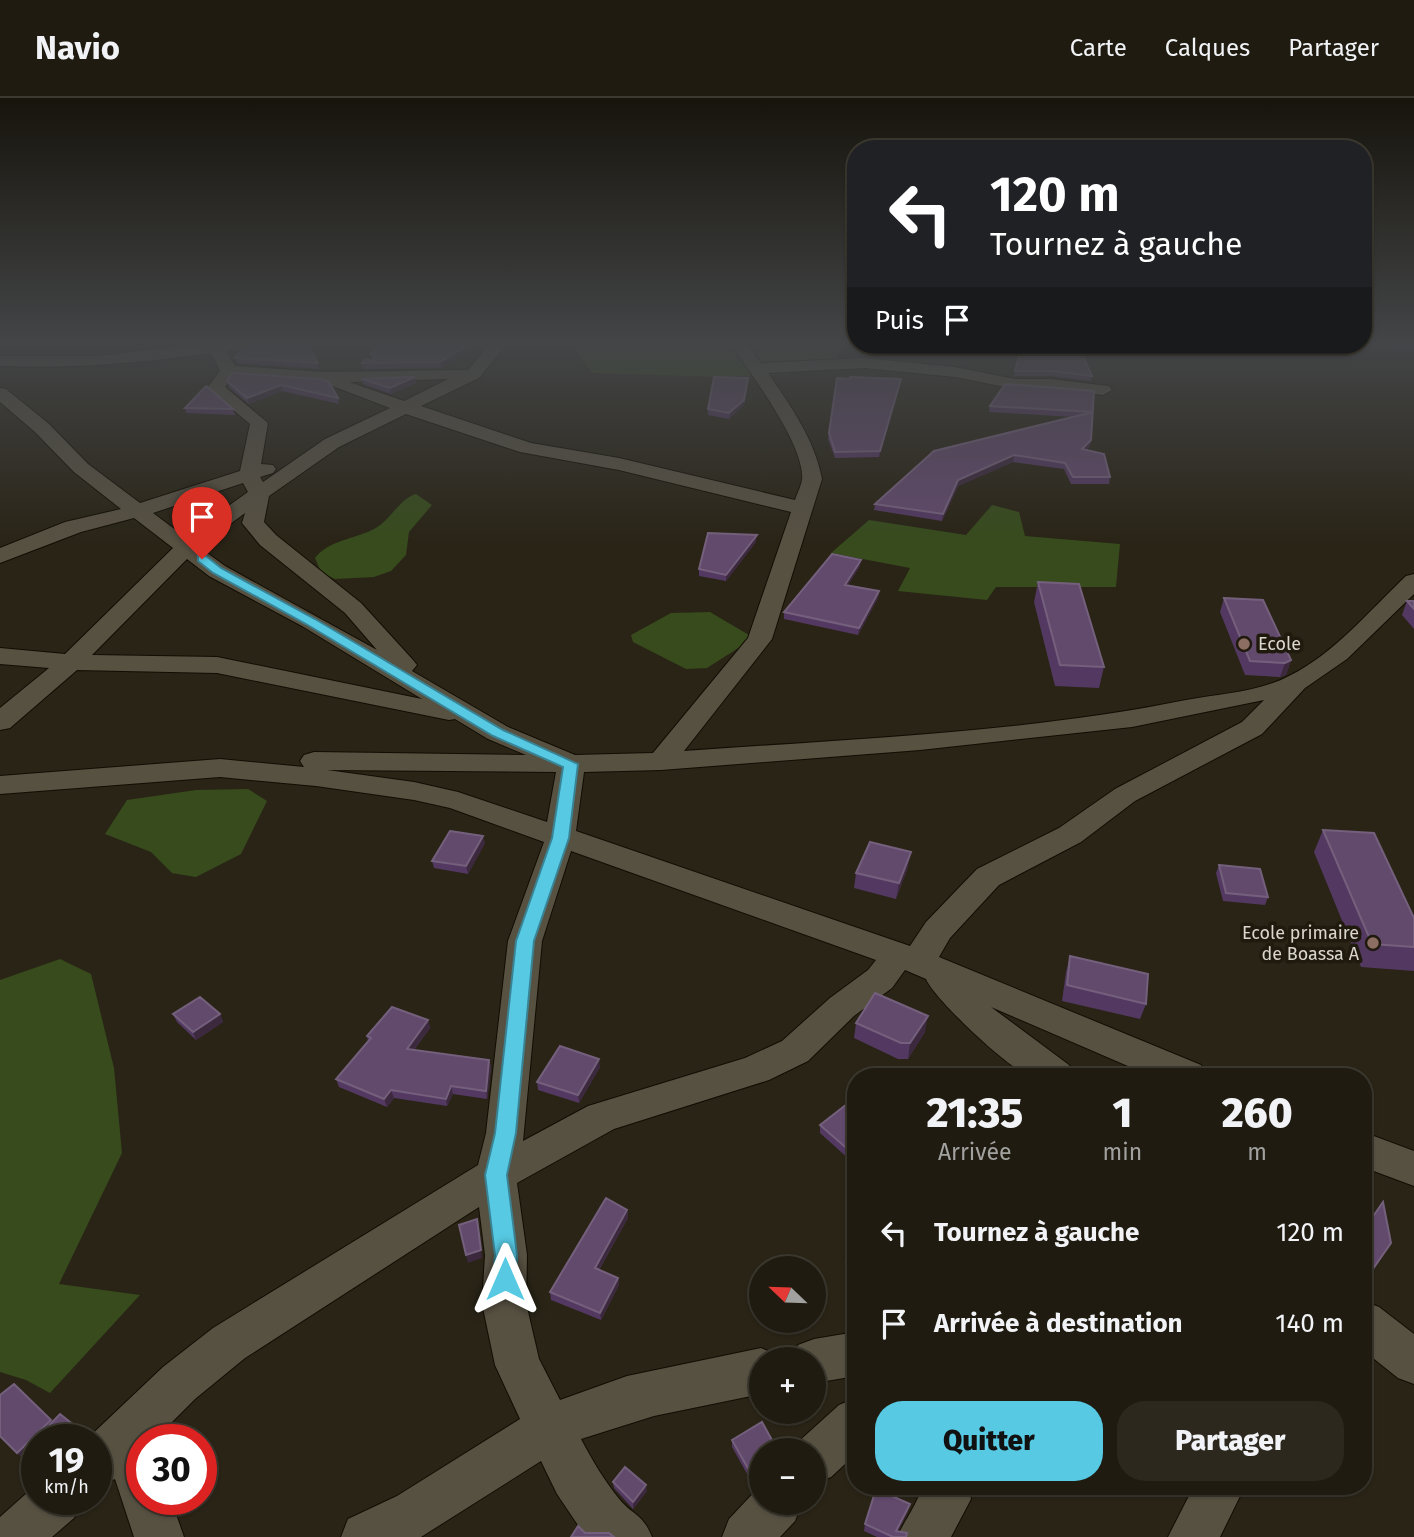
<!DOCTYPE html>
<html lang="fr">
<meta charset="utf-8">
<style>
body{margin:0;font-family:"Fira Sans",sans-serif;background:#2c281e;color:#f1f3f6;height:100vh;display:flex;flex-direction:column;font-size:26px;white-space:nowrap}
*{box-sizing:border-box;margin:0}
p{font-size:23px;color:#a1a19f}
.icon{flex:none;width:38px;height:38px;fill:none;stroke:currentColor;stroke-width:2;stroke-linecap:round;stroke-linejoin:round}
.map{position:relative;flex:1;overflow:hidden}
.drawer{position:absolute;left:847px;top:970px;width:525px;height:427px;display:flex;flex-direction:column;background:#1f1b10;border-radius:28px;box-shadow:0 2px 5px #0004,0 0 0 2px #3c3930}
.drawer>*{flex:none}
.guide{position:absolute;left:847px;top:42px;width:525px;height:214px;border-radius:28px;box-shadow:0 2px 5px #0004,0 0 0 2px #3c3930;background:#202124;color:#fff;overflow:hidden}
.needle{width:46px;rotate:293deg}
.buttons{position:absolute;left:749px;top:1158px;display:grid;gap:14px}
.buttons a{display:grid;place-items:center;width:77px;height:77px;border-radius:50%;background:#1f1b10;box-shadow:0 2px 5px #0004,0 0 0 2px #3c3930;font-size:35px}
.speed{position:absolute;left:21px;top:1326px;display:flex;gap:14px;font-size:35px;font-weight:700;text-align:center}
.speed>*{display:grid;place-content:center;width:91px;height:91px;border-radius:50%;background:#1f1b10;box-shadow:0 2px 5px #0004,0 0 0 2px #3c3930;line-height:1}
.speed small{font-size:18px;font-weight:400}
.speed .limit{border:10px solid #d22;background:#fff;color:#111}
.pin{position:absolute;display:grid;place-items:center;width:60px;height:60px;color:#fff;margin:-72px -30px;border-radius:50% 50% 50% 0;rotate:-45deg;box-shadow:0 0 7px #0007}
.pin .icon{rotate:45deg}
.me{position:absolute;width:77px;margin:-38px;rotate:0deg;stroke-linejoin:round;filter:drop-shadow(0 0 5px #0008)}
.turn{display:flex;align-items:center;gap:24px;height:147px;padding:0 28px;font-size:32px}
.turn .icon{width:91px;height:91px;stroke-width:2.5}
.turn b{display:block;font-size:49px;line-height:60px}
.then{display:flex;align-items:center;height:66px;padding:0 28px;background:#0003;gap:14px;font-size:26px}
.eta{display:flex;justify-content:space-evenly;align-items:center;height:119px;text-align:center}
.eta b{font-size:42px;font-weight:800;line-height:49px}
.action{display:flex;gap:14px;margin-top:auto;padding:14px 28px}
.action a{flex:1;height:80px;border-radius:28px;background:#57c9e3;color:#111;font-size:28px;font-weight:800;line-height:80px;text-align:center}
.action a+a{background:#2c281e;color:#f1f3f6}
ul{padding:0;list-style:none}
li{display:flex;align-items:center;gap:21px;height:91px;padding:0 28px}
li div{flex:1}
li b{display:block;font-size:26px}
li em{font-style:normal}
header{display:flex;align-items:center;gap:42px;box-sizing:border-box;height:98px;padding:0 35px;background:#1f1b10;border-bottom:2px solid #3c3930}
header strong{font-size:33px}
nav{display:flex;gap:38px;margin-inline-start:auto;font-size:24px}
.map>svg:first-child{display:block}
</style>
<header>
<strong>Navio</strong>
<nav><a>Carte</a><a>Calques</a><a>Partager</a></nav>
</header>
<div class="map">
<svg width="1414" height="1439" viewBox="0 0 1414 1439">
<rect width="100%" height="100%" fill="#292416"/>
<path fill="#374b1d" d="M570,243H845L837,261L789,276L719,279L592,275Z
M416,396L432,407L409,434L406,457L391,473L374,479L335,481L321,474L315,460C329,442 355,441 374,431C391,422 399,401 416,396Z
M992,407L1019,414L1025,438L1120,446L1116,489H996L987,502L898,493L910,470L831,455L869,422L966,437Z
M710,514L754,540L707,570L686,571L633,544L631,537L671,515Z
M248,691L267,703L241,756L196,779L172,775L151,754L105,736L127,702L196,692Z
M60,861L91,876L114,970L122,1055L59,1186L140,1197L50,1295L26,1282L0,1274V882Z"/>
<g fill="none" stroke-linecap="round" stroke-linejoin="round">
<defs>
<path id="street" d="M202,243H264L262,246L226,253L235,268L325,274L468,272L492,243H509L479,280L421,308L531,345L619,360L795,402C797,396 801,388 802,382C806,348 748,271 728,243H745L761,265L864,260L955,269L1015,281H1050L1109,288L1112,292L1103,297L1050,291H1015L955,279L864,270L768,275C790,307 815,342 822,381L772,541L684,653C850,641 1023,635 1186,602C1219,596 1259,594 1289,578C1334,556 1370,512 1406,478L1414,476V496L1347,561L1305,590L1262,636L1135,703L1081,744L999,787L950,840L939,859L1201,967L1206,978H1151L991,909L1069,967L1075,978C1062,979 1043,982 1030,978C1011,973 934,901 926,881L905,872L892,890L854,918L808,963L769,982L614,1031L517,1085L527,1157L526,1205L539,1261L560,1302L627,1278L761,1250L777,1257L779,1262H761V1296L654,1318L581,1341C592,1362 605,1384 620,1402C635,1419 642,1415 652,1439H586L557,1396L541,1363L421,1439H341L348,1421L397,1398L520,1321L495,1267L482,1205L485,1157L479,1109L245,1260L195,1301L154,1342H142V1402H171L184,1439H134L115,1381L96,1390V1342H86L163,1269L213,1230L478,1067L486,1035L508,843L544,744L450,710L414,702L316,688L220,679L0,696V678L220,661L304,669L300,663L304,657L314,654L526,657L488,641L455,621L449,622L217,575L77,572L10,630L0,632V610L49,570L0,566V550L65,556L173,450L134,420L81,434L0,465V450L65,424L121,411L74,374L35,334L0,304V290L6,291L49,326L88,366L140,405L240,373L250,326L207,290L220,273L211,255C141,265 71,271 0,268V258H97L204,246ZM233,278L322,284L390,310L325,341L263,384L260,379L273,375L276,371L273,367L261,366L268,325L225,289ZM448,281L404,303L349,284ZM406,316L520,354L619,372L791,414L748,540L653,655L575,657L508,629L412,573L417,567L413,562L361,505L276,437L264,424L269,398L339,349ZM243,385L248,394L185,439L153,415ZM245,415L242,425L260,447L345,515L377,552L225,468L199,449ZM187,461L209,478L302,528L422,601L217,559L92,557ZM1264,602L1242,624L1115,691L1059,730L977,771L926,824L910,848L576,733L584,674L661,672L920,652L1132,629ZM327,672L556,674L547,724L458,694L414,684ZM571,753L876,862L868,872L830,900L782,943L745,960L588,1008L523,1043L542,843Z
M1161,247H1177L1178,251L1170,256L1164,254Z
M1363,1034L1414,1053V1088L1363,1069Z
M1363,1203L1379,1209L1414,1236V1286L1398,1280L1363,1252Z
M856,1234V1278L814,1285V1262H792L798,1247L814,1241Z
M856,1300V1356L831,1379L814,1386V1353H794L797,1345L839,1307Z
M37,1386V1402H81L74,1420L52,1439H0V1419Z
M761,1387V1405H802L795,1423L780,1439H722L729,1421Z
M921,1388H969L971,1401L951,1439H897C903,1425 921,1401 921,1388Z
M1194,1388H1245L1220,1439H1168Z"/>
</defs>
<use href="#street" stroke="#120d03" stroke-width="2"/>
<use href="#street" fill="#575142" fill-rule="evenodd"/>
</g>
<path fill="#533961" d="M112,243H200L132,250L131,246Z
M382,243H483L441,270L363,271L362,265L373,263L371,255Z
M1363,243H1414V253L1353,250L1354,247H1363Z
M1022,247H1119L1115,256L1079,249L1092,278L1091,283L1050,278H1014Z
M235,260L318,265L319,271L237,265Z
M233,275L338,300L339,306L282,293L249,306L229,289L227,283Z
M362,281L416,285L391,296L363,286Z
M850,281H901L900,287L879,359L835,360L828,341L829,335Z
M748,285L744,307L729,321L708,317V311Z
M1094,293L1090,348L1086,352L1110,379L1109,386H1071L1064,371L1013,364L958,388L942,423L874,412L875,406L1073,319L989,314L990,308Z
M185,310L233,311L235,317L186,315Z
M756,444L726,483L699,478V471Z
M860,468L848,487L879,493L878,500L858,537L784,521V514Z
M1038,484L1104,569L1099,590L1055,588L1034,504Z
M1224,500L1291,562L1286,577L1280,579L1245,577L1220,514Z
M1407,503H1414V531L1402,517Z
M1323,732L1414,820V873L1361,869L1314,754Z
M485,745L468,776L434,770L432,763Z
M1219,767L1268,799L1265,807L1223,803L1216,775Z
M908,769L896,801L854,790L856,775Z
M1070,858L1146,906L1140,921L1062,903L1066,874Z
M173,916H220L223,924L196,942L177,924Z
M428,922L430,930L414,952L489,962L491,970L487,1001L453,996L447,1008L394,1000L387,1009L339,989L336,981L368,943L367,938Z
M856,925L925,934L908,961H898L854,940Z
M600,969L579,1005L538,992L537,984Z
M820,1027L856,1057L850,1062L820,1035Z
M627,1112L628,1120L599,1172L618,1180L619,1187L601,1222L551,1202L550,1194Z
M1363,1133L1391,1145L1364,1186L1363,1185Z
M856,1164V1204L845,1174L846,1166Z
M732,1342L778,1353L755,1390L732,1349Z
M613,1384L647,1393L633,1411L614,1390Z
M908,1413L898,1433L906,1439H877L864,1433L865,1426Z"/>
<path fill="#3c293e" d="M12,243H30L0,253V247Z
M148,243H200L132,250L130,245Z
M474,243H483L441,270L440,264Z
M415,279L416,285L391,296L390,290Z
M748,280L744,307L729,321V315Z
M901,281L900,287L879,359L880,353Z
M281,287L282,293L249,306L247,300Z
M1091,342L1090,348L1081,358L1082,351Z
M1014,357L1013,364L958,388L942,423L943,416L958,382Z
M757,437L756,444L726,483V477Z
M861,462L860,468L844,494L845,487Z
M879,493L878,500L858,537L859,530Z
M1291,562L1286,577L1280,579L1285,565Z
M483,738L485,745L468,776L466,768Z
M911,754L908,769L896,801L899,785Z
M220,916L223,924L196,942L193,934Z
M928,918L925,934L908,961L910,945Z
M428,922L430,930L408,959L407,951Z
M599,961L600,969L579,1005L578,997Z
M489,962L491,970L487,1001L486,993Z
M451,988L453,996L447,1008L446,1001Z
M391,992L394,1000L387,1009L384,1001Z
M856,1050V1057L850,1062L851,1054Z
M627,1112L628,1120L595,1178V1170Z
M477,1121L482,1160L468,1165L466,1157Z
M618,1180L619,1187L601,1222L600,1215Z
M51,1322L56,1329L38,1339L41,1342H37V1348L23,1361L17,1355Z
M80,1332L85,1339V1342H75Z
M761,1380V1386L755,1390V1383Z
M646,1387L647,1393L633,1411V1404Z
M910,1406L908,1413L895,1439L896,1433Z"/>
<path fill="#624a6d" stroke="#74607c" stroke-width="2" d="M0,243H12L0,247Z
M258,243H306L318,265L235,260L248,246Z
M382,243H474L440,264L362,265L365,261L375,263L371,255Z
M1363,243H1414V248L1363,245Z
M1022,247H1078L1092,278L1051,273H1015Z
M1095,247H1118L1116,251Z
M233,275L320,281L329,284L338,300L281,287L247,300L227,283Z
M415,279L390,290L362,281Z
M714,279L748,280L744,302L729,315L708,311Z
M850,279L901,281L880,353L835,354L829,335L837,280L850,281Z
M1005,286L1094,293L1091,342L1082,351L1104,356L1110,379H1073L1065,365L1014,357L958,382L943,416L875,406L934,353L1093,314L990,308Z
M206,288L233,311L185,310Z
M708,435L757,437L726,477L699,471Z
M832,456L861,462L845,487L879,493L859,530L784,514Z
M1038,484L1079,486L1104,569L1060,567Z
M1224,500L1263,502L1291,562L1285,565L1250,563Z
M1407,503H1414V511Z
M1323,732L1374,735L1414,820V849L1372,846Z
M450,733L483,738L466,768L432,763Z
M870,744L911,754L899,785L856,775Z
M1219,767L1260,771L1268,799L1226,795Z
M1070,858L1148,876L1146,906L1067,887Z
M875,895L928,918L910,945H901L856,925Z
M200,899L220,916L193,934L173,916Z
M392,909L428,922L407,951L489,962L486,993L451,988L446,1001L391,992L384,1001L336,981L371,940L367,938Z
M560,948L599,961L578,997L537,984Z
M856,999V1050L851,1054L820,1027Z
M606,1100L627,1112L595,1170L618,1180L600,1215L550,1194Z
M1383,1104L1391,1145L1368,1178L1363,1175V1133Z
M477,1121L481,1152L466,1157L459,1127Z
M856,1164V1193L846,1166Z
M14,1286L51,1322L17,1355L0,1338V1297Z
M60,1316L80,1332V1337L75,1342H42L38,1339Z
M762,1324L778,1353H761V1380L755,1383L732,1342Z
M625,1369L646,1387L633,1404L613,1384Z
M876,1391L910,1406L896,1433L907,1435L906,1439H893L865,1426Z
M578,1428L585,1435H609L614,1439H571Z"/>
<linearGradient id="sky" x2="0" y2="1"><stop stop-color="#17140c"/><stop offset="0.55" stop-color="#434547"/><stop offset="1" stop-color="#434547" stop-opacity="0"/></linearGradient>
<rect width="1414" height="445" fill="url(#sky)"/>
<path fill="#57c9e3" stroke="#398394" stroke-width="2" d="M198,458H206L221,470L315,521L503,632L578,666L569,740L534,843L516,1035L507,1077L517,1157L516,1181L513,1189L505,1192L497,1189L493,1181L495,1157L485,1077L495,1035L516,843L552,740L563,669L493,638L306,526L213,475L198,463Z"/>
<g fill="#8d6e63" stroke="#1f1a0d" stroke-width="2.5">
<circle cx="1244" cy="546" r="7"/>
<circle cx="1373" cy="845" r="7"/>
</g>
<g text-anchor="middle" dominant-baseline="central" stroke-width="7" stroke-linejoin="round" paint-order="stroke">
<g font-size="18" fill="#dad6ce" stroke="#1f1a0d" text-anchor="start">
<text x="1258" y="546">Ecole</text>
<text x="1359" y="835" text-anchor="end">Ecole primaire<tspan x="1359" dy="21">de Boassa A</tspan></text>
</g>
</g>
</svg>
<div class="buttons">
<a><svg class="needle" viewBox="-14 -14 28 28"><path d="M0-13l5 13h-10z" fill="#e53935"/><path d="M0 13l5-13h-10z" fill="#a1a19f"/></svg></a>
<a>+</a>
<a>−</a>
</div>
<div class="speed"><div>19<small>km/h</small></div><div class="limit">30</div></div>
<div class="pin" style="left:202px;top:461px;background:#d93025"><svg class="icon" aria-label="arrive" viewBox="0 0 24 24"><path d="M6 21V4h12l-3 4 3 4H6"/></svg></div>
<svg class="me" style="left:505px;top:1181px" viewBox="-20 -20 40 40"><path d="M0-17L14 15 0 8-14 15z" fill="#57c9e3" stroke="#fff" stroke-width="4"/></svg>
<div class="guide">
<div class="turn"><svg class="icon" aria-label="left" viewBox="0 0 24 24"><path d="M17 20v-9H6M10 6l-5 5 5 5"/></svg><div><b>120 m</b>Tournez à gauche</div></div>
<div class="then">Puis<svg class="icon" aria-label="arrive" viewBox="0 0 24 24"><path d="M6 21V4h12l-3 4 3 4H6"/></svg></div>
</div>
<section class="drawer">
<div class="eta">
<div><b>21:35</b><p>Arrivée</p></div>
<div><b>1</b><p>min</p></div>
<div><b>260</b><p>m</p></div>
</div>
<ul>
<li><svg class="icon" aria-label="left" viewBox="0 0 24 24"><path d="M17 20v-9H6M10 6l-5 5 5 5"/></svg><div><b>Tournez à gauche</b></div><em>120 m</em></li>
<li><svg class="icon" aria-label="arrive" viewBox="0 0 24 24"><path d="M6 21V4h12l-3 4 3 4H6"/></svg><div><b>Arrivée à destination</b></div><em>140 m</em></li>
</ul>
<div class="action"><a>Quitter</a><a>Partager</a></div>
</section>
</div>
